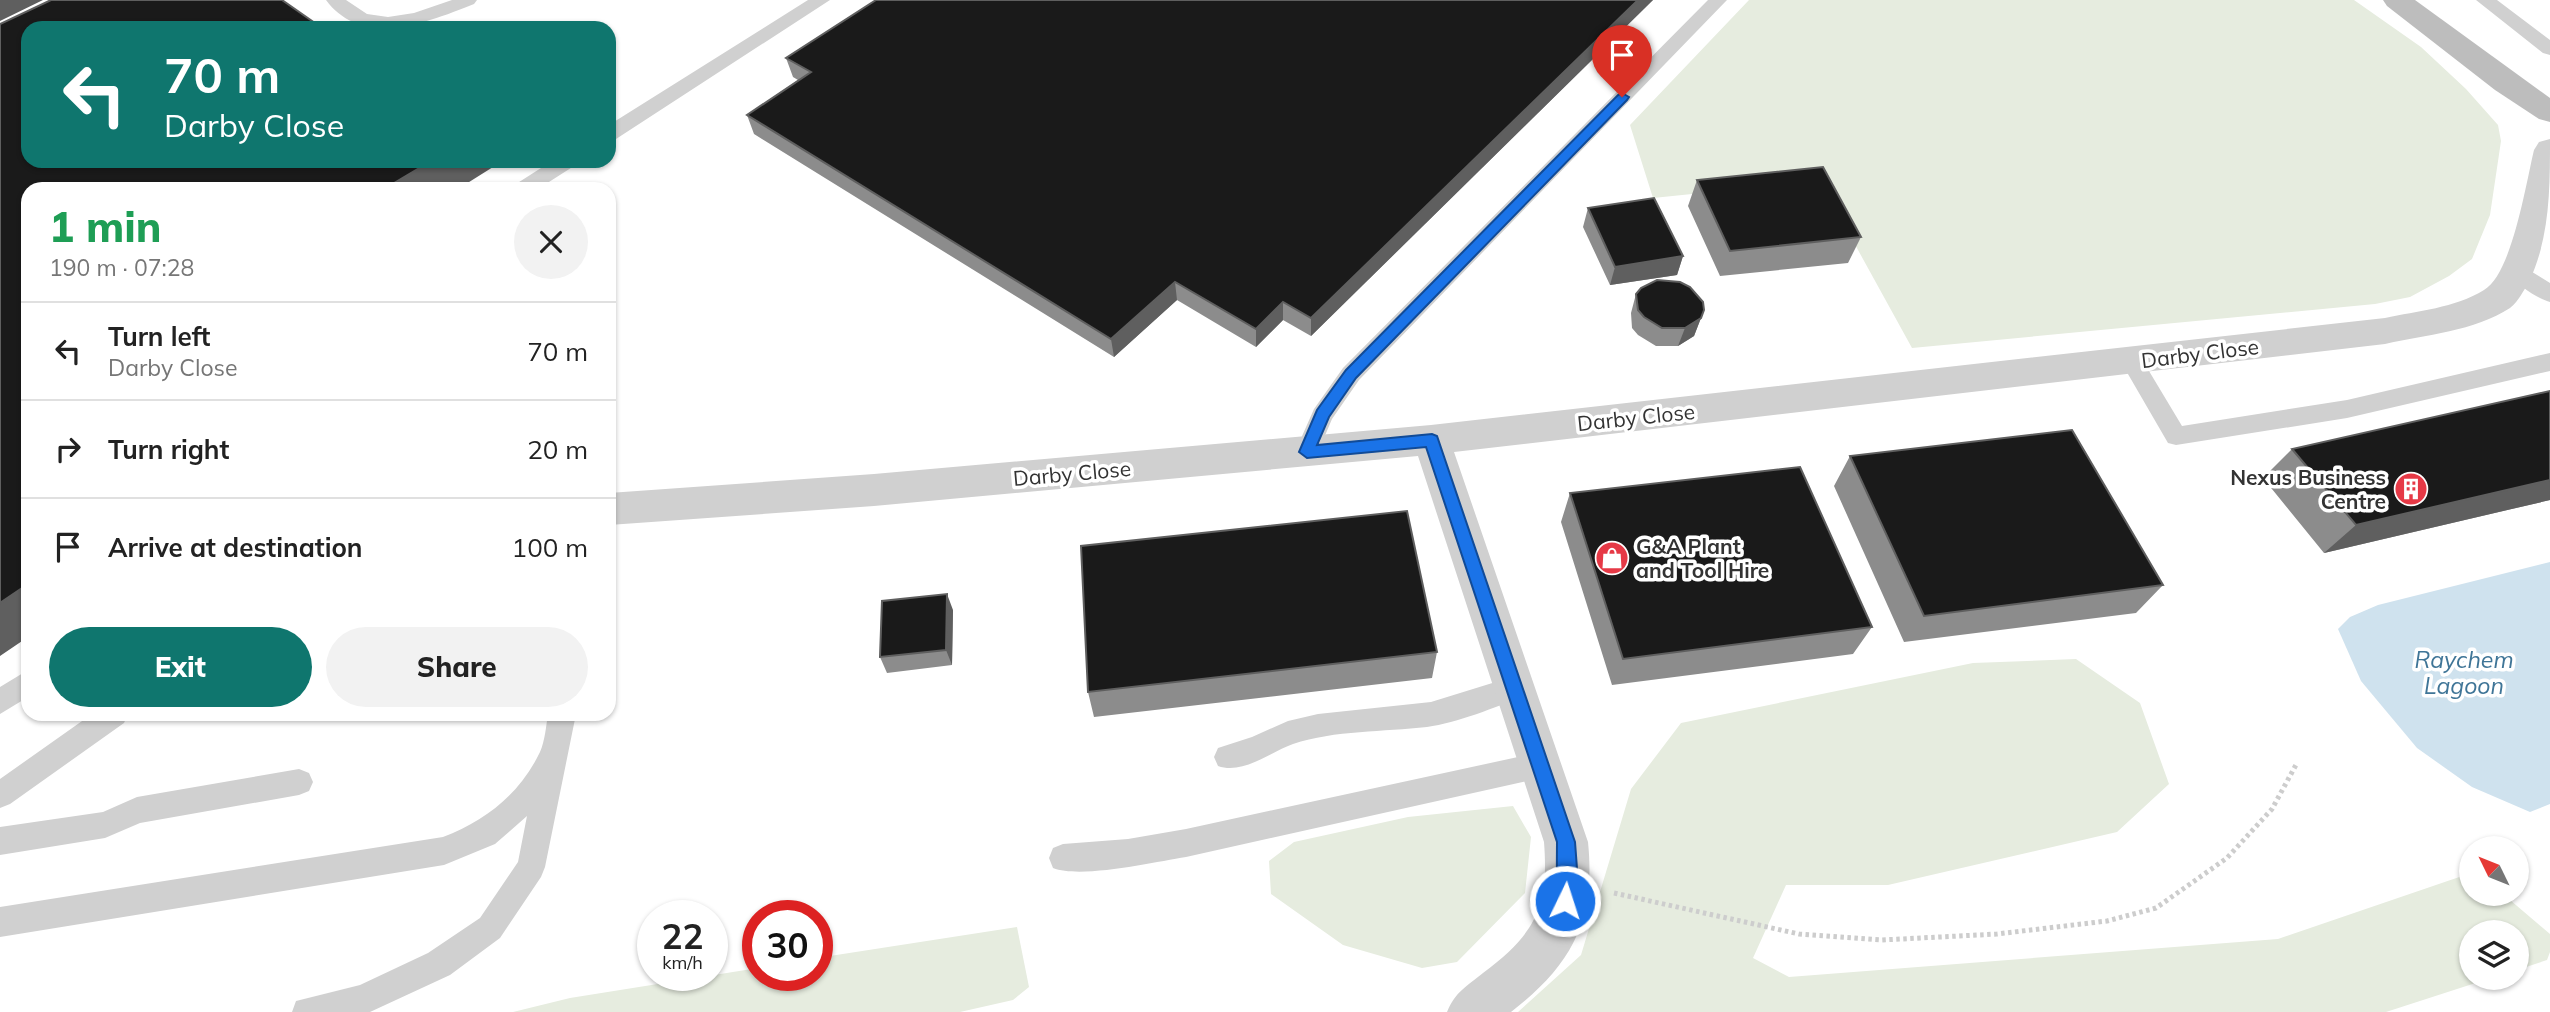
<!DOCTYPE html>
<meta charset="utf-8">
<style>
body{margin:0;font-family:Mulish,sans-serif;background:#f2f2f2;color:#222;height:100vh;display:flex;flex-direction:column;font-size:26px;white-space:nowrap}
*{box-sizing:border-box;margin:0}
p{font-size:23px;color:#767676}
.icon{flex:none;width:38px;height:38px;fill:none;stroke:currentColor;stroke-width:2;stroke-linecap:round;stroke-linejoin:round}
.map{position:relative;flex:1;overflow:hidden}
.panel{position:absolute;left:21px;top:182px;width:595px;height:539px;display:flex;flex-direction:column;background:#fff;border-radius:21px;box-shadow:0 2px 5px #0004}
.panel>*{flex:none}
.top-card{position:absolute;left:21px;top:21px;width:595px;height:147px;border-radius:21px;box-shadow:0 2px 5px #0004;background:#0f766e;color:#fff;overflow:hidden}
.needle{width:46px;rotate:313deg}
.controls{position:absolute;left:2459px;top:836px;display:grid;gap:14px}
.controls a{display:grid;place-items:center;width:70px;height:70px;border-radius:50%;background:#fff;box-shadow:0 2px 5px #0004;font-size:35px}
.speed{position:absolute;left:637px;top:900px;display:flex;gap:14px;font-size:35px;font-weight:700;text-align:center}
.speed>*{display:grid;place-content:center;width:91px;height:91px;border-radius:50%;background:#fff;box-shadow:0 2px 5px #0004;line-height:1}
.speed small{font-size:18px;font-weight:400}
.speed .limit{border:10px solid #d22;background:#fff;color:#111}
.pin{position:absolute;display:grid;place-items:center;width:60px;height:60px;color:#fff;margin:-72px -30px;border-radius:50% 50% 50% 0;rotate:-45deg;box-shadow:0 0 7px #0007}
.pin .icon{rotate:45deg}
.me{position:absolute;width:77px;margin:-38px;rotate:4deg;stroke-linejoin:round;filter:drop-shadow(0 0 5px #0008)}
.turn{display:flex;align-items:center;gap:24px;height:147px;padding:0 28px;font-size:32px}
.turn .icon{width:91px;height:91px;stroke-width:2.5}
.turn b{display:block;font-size:49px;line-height:60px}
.round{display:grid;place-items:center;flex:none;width:74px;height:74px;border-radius:37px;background:#f2f2f2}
.summary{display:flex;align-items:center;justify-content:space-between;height:119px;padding:0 28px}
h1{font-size:42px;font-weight:800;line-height:52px;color:#1e9e55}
.action{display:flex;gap:14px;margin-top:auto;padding:14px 28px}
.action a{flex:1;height:80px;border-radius:42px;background:#0f766e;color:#fff;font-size:28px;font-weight:800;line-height:80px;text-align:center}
.action a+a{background:#f2f2f2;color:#222}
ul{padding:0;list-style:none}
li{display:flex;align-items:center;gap:21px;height:98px;padding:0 28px;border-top:2px solid #e0e0e0}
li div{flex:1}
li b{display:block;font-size:26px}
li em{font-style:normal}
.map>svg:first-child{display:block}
</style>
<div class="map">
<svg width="2550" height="1012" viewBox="0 0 2550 1012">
<rect width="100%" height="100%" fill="#fff"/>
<path fill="#e6ecdf" d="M1749,0H2354L2421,47L2466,89L2498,125L2501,141L2490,215L2472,259L2449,276L2410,297L2375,304L1912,348L1820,181L1653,198L1630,125Z
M2076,659L2140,703L2169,784L2117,832L1888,885H1786L1753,958L1789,977L2278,939L2471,873V894H2503L2550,934V952L2547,960L2517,970L2516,933H2471V978H2491L2386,1012H1518L1581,955L1631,789L1681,723L1973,663Z
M1513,806L1531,837L1525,893L1457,962L1422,968L1343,945L1271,894L1269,861L1294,842L1408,817Z
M1017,927L1029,987L1013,1000L960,1012H513L570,998L758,968V975H817V958Z"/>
<path fill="#cfe2ee" d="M2550,562V804L2530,812L2472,787L2417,748L2361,681L2338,629L2350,617L2378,605Z"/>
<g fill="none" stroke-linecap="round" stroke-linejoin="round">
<path stroke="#cdcdcd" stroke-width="5" stroke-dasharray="3.5 3.5" stroke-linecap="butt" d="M1614,893L1799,934L1882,940L1997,934L2107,921L2156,908L2227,858L2272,809L2297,763"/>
<path fill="#d0d0d0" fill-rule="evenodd" d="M326,0H346L367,14L388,17L414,13L452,0H477L474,4C429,22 362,49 326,0Z
M808,0H830L616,139L609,141V125Z
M1708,0H1727L1359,380L1332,419L1315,459L1307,461L1299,459L1295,452L1314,409L1343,368Z
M2476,0H2497L2550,40V55L2543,53Z
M552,161H577L574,166L538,189H513L516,184Z
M2519,264L2550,283V302C2536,298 2516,284 2508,272L2511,266Z
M2132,353L2140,356L2182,426L2347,400L2550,353V371L2347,418L2176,445L2168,443L2121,362L2124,356Z
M28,670V697L0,714V687Z
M1515,676L1524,680L1528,688L1524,696C1496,707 1457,723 1427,727C1384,732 1335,730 1293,744C1270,752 1243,775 1218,766L1214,757L1218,748L1252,737L1288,721L1318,714L1431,702Z
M92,714H128L124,723L10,804L0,808V779Z
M548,714H576L545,867L541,877L500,938L450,975L370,1012H292L296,1001L360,985L428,953L480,918L518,862L527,816L495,844L444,865L0,937V907L443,837C485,821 520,794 540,752C545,741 546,726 548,714Z
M1541,752L1551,756L1555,765L1551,774L1541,778L1186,857C1154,862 1081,879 1053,868L1049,858L1053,848L1063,844L1128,839L1186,829Z
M299,769L309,773L313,782L309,791L299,795L140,823L105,838L0,855V827L103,812L137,797Z"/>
<path fill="#d0d0d0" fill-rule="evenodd" d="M2550,139C2550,189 2550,237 2529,282C2523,291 2519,301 2510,308C2475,331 2425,335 2385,344L1454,452L1588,842C1596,920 1572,965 1511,1012H1447C1456,991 1466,987 1483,973C1536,933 1549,907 1544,842L1418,456L874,506L609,525V493L874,474L1431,425L2385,318C2417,311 2455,308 2484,290C2512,274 2526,183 2534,150L2539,142Z"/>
<path fill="#bdbdbd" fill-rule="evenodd" d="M2383,0H2415L2550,98V122L2539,119L2495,90L2387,6Z"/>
</g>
<path fill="#8c8c8c" d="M1653,0L1311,336L1283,320L1256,347L1177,300L1114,357L754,134L747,115L798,80L793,77L786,58Z
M1697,180L1861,237L1848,263L1720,276L1688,206Z
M1588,208L1683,256L1677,275L1610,285L1583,227Z
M1636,294L1704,310L1694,336L1678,346H1656L1638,335L1632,328L1631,313Z
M2550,391V500L2324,553L2263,478L2292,449Z
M1850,456L2163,585L2136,613L1904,642L1834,486Z
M1570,493L1872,627L1853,654L1612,685L1561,522Z
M953,610L952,665L887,673L880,657Z
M1437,652L1432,678L1094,717L1088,692Z"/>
<path fill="#5f5f5f" d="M0,0H43L0,21Z
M1638,0H1653L1311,336V318Z
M431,161H490L493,167L458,189H384Z
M1683,256L1677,275L1610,285L1615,267Z
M1175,282L1177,300L1114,357L1111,339Z
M1283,302V320L1256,347V329Z
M1701,318L1694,336L1678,346L1685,328Z
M2550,480V500L2324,553L2356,525Z
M28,584V637L0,656V603Z
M947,594L953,610L952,665L946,650Z"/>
<path fill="#1a1a1a" stroke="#5f5f5f" stroke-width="2" d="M51,0H282L322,28H28V161H431L384,189H28V584L0,603V24Z
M876,0H1638L1311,318L1283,302L1256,329L1175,282L1111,339L747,115L811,72L786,58Z
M1823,167L1861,237L1730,251L1697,180Z
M1654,198L1683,256L1615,267L1588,208Z
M1657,280L1680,282L1690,287L1703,302L1704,310L1701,318L1685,328H1662L1644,317L1638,310L1636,294L1641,288Z
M2550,391V480L2356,525L2292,449Z
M2072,430L2163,585L1924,616L1850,456Z
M1800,467L1872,627L1623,659L1570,493Z
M1407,511L1437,652L1088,692L1081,546Z
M947,594L946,650L880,657L882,601Z"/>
<path fill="#1a73e8" stroke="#114b97" stroke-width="2" d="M1622,93L1629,97L1627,100L1356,378L1329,417L1317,445L1432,434L1437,436L1575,842L1578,882L1572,908L1565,911L1559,908C1556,901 1557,855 1557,842L1426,447L1307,458L1299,452L1317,410L1346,370L1618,95Z"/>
<defs>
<symbol id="building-disc" viewBox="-11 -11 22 22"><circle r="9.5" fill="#e63946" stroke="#fff"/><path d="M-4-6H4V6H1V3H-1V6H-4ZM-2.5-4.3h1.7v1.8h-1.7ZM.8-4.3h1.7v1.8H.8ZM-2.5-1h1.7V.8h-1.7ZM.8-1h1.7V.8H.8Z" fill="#fff"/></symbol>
<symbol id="shop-disc" viewBox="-11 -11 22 22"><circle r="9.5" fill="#e63946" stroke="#fff"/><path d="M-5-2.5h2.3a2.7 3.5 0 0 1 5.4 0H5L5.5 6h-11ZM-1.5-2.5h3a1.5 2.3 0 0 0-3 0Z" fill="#fff"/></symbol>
</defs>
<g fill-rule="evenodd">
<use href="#building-disc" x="2392" y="470" width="38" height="38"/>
<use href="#shop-disc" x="1593" y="539" width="38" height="38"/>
</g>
<g text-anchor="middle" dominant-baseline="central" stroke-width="7" stroke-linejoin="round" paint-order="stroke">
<g font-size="21" fill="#333" stroke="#fff">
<text transform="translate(2200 353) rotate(-7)">Darby Close</text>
<text transform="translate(1636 417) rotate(-6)">Darby Close</text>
<text transform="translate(1072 473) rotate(-5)">Darby Close</text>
</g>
<g font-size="21" font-weight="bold" fill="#333" stroke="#fff" text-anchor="end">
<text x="2386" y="477">Nexus Business<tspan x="2386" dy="24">Centre</tspan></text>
<text x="1636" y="546" text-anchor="start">G&amp;A Plant<tspan x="1636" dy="24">and Tool Hire</tspan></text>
</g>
<g font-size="23" font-style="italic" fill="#3f7597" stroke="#fff">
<text x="2464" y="659">Raychem<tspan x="2464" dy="26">Lagoon</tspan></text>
</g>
</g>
</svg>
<div class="controls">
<a><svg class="needle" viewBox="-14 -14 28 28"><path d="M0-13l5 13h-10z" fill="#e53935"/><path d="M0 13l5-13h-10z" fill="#767676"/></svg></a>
<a><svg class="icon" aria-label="layers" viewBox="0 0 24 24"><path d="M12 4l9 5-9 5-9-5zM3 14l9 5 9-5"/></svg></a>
</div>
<div class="speed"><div>22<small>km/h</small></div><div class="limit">30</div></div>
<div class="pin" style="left:1622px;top:97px;background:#d93025"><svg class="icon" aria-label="arrive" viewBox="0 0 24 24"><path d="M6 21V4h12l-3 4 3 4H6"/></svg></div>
<svg class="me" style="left:1565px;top:901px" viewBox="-20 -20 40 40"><circle r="17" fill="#1a73e8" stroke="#fff" stroke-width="3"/><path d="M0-11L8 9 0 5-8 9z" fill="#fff"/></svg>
<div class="top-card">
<div class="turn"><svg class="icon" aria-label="left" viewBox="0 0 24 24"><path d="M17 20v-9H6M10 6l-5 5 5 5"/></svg><div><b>70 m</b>Darby Close</div></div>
</div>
<section class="panel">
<div class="summary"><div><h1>1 min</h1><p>190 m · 07:28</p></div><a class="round"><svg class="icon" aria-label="close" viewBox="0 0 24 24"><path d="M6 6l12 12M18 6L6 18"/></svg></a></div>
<ul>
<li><svg class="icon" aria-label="left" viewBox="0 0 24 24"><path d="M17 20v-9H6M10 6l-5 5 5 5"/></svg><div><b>Turn left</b><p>Darby Close</p></div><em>70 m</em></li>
<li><svg class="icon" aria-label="right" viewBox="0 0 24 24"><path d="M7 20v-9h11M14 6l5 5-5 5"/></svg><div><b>Turn right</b></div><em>20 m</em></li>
<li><svg class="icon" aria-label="arrive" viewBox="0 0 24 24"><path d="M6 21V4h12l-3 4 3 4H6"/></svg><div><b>Arrive at destination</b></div><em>100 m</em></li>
</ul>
<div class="action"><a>Exit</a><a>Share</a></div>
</section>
</div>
